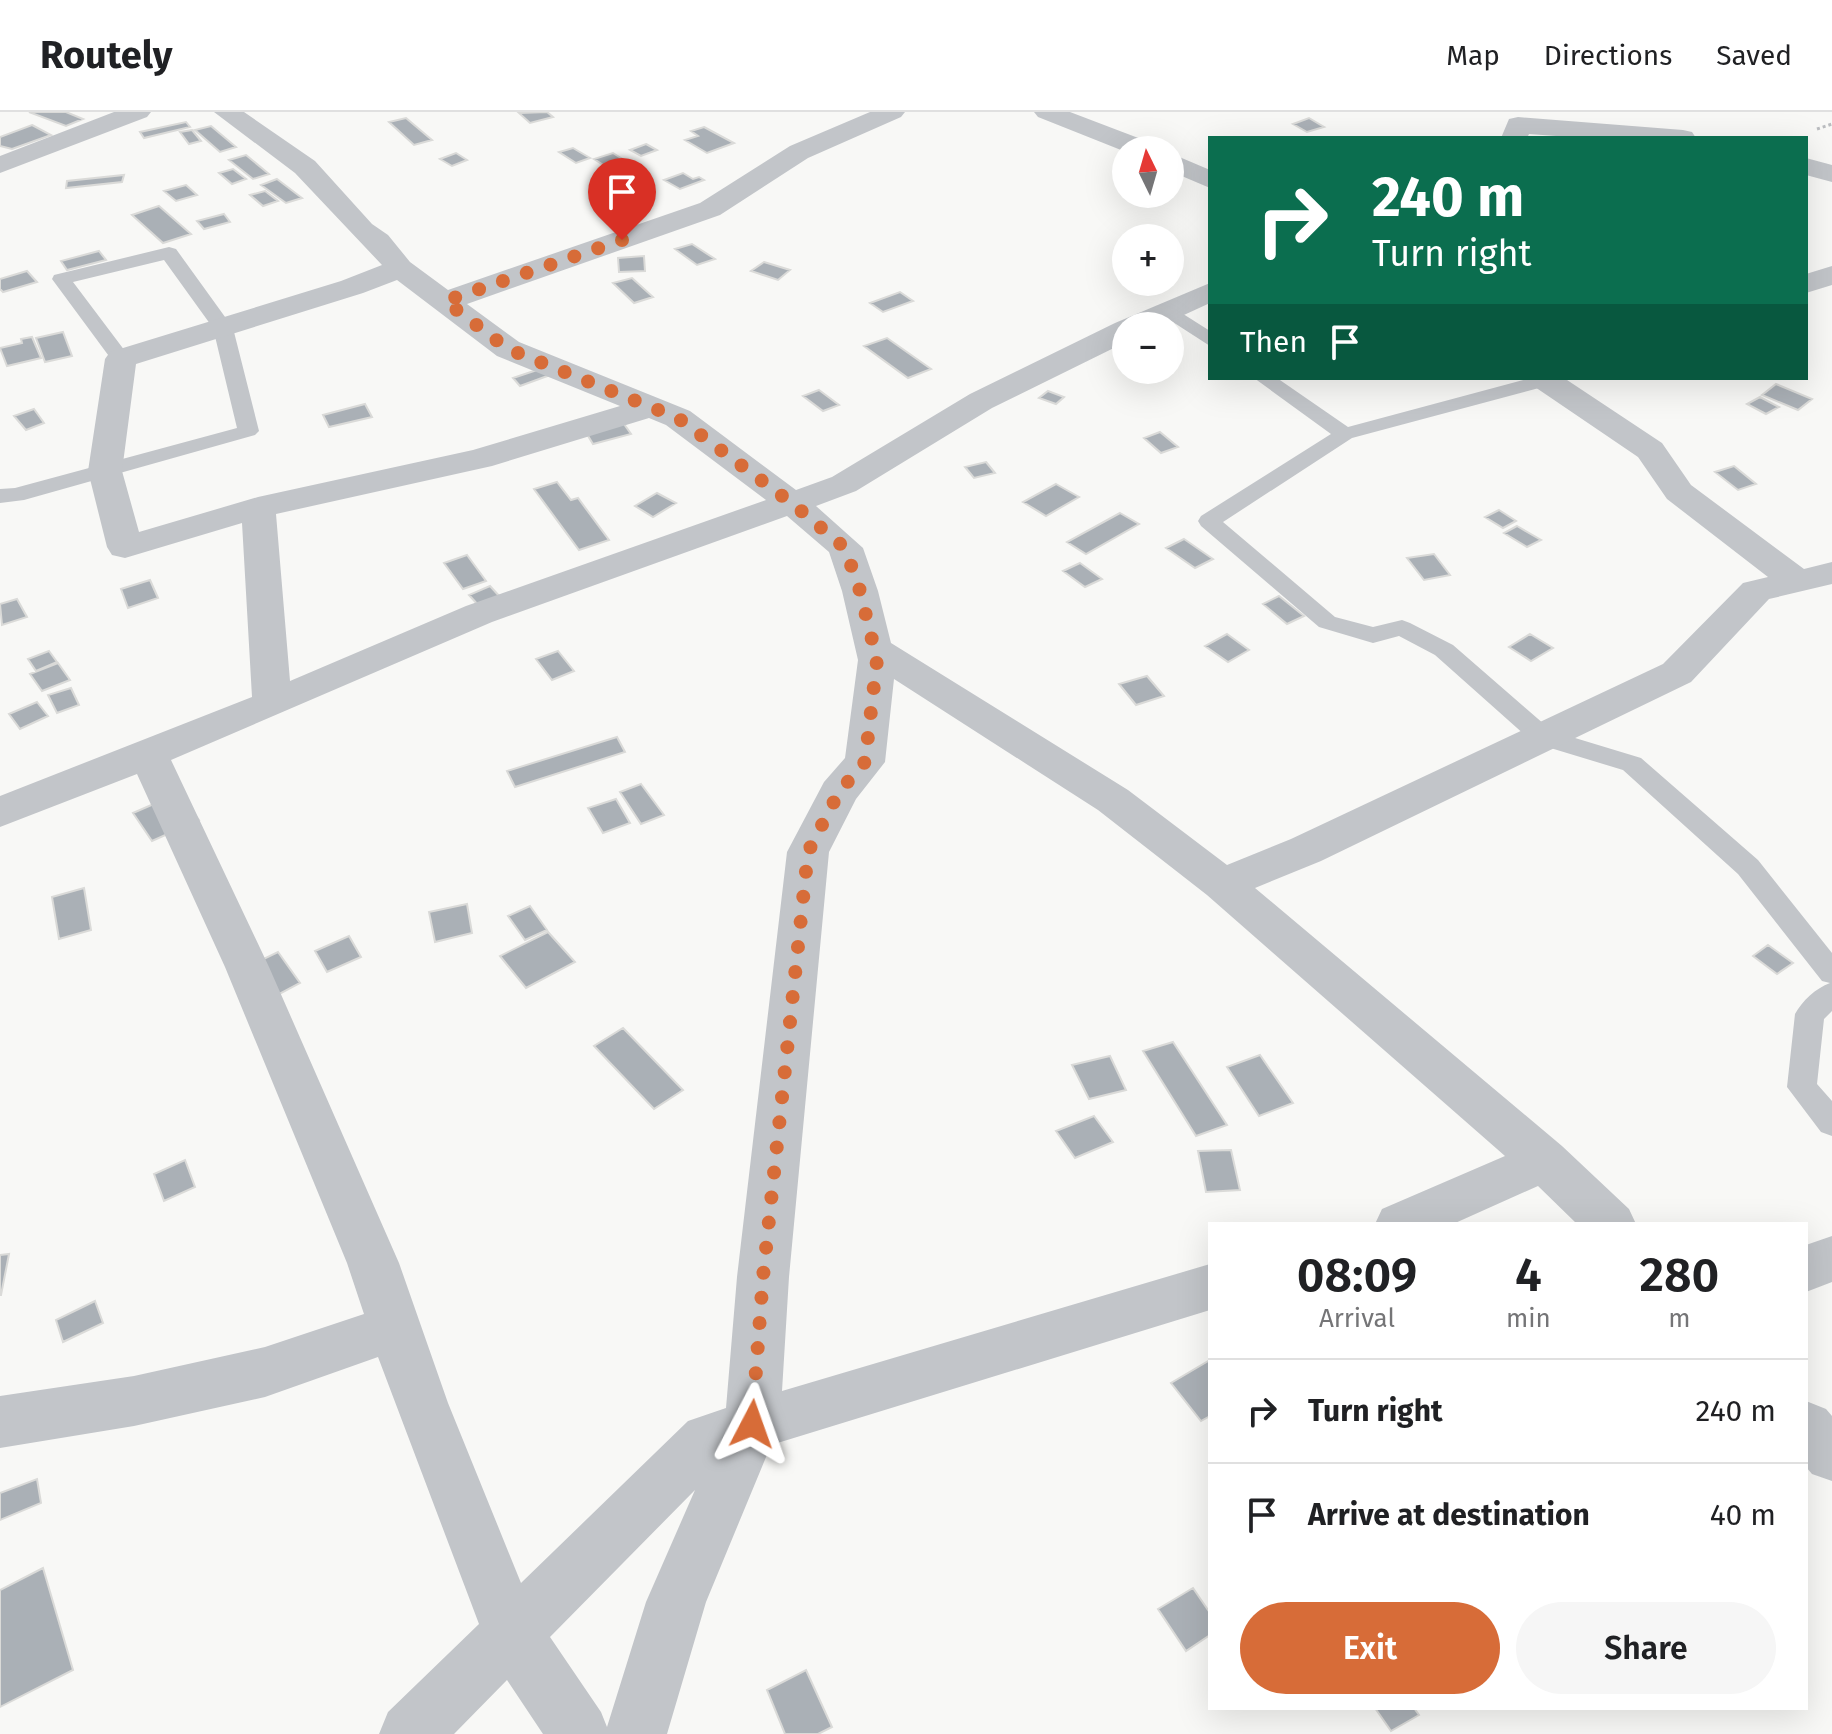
<!DOCTYPE html>
<meta charset="utf-8">
<style>
body{margin:0;font-family:"Fira Sans",sans-serif;background:#f6f6f6;color:#202124;height:100vh;display:flex;flex-direction:column;font-size:30px;white-space:nowrap}
*{box-sizing:border-box;margin:0}
p{font-size:26px;color:#757577}
.icon{flex:none;width:44px;height:44px;fill:none;stroke:currentColor;stroke-width:2;stroke-linecap:round;stroke-linejoin:round}
.map{position:relative;flex:1;overflow:hidden}
.drawer{position:absolute;left:1208px;top:1110px;width:600px;height:488px;display:flex;flex-direction:column;background:#fff;border-radius:0px;box-shadow:0 8px 32px #0002}
.drawer>*{flex:none}
.hud{position:absolute;left:1208px;top:24px;width:600px;height:244px;border-radius:0px;box-shadow:0 8px 32px #0002;background:#0b6e4f;color:#fff;overflow:hidden}
.needle{width:52px;rotate:355deg}
.fabs{position:absolute;left:1112px;top:24px;display:grid;gap:16px}
.fabs a{display:grid;place-items:center;width:72px;height:72px;border-radius:50%;background:#fff;box-shadow:0 8px 32px #0002;font-size:40px}
.pin{position:absolute;display:grid;place-items:center;width:68px;height:68px;color:#fff;margin:-82px -34px;border-radius:50% 50% 50% 0;rotate:-45deg;box-shadow:0 0 8px #0007}
.pin .icon{rotate:45deg}
.me{position:absolute;width:88px;margin:-44px;rotate:4deg;stroke-linejoin:round;filter:drop-shadow(0 0 6px #0008)}
.turn{display:flex;align-items:center;gap:28px;height:168px;padding:0 32px;font-size:36px}
.turn .icon{width:104px;height:104px;stroke-width:2.5}
.turn b{display:block;font-size:56px;line-height:68px}
.then{display:flex;align-items:center;height:76px;padding:0 32px;background:#0003;gap:16px;font-size:30px}
.eta{display:flex;justify-content:space-evenly;align-items:center;height:136px;text-align:center}
.eta b{font-size:48px;font-weight:600;line-height:56px}
.button{display:flex;gap:16px;margin-top:auto;padding:16px 32px}
.button a{flex:1;height:92px;border-radius:48px;background:#d76c38;color:#fff;font-size:32px;font-weight:600;line-height:92px;text-align:center}
.button a+a{background:#f6f6f6;color:#202124}
ul{padding:0;list-style:none}
li{display:flex;align-items:center;gap:24px;height:104px;padding:0 32px;border-top:2px solid #e0e0e0}
li div{flex:1}
li b{display:block;font-size:30px}
li em{font-style:normal}
header{display:flex;align-items:center;gap:48px;box-sizing:border-box;height:112px;padding:0 40px;background:#fff;border-bottom:2px solid #e0e0e0}
header strong{font-size:38px}
nav{display:flex;gap:44px;margin-inline-start:auto;font-size:28px}
.map>svg:first-child{display:block}
</style>
<header>
<strong>Routely</strong>
<nav><a>Map</a><a>Directions</a><a>Saved</a></nav>
</header>
<div class="map">
<svg width="1832" height="1622" viewBox="0 0 1832 1622">
<rect width="100%" height="100%" fill="#f8f8f6"/>
<path fill="#aab0b6" stroke="#dadad8" stroke-width="2" d="M29,0H66L83,7L66,14Z
M547,0L553,5L530,11L519,1Z
M406,6L432,28L414,33L389,10Z
M1309,6L1324,15L1307,20L1293,12Z
M186,10L190,15L144,26L140,20Z
M32,13L51,23L12,37L0,34V25Z
M211,14L236,35L220,40L195,18Z
M704,15L734,31L707,41L685,28L698,24L691,19Z
M192,18L201,29L189,32L180,20Z
M646,32L657,38L641,44L630,38Z
M573,36L590,46L576,51L559,40Z
M456,41L467,48L452,54L440,47Z
M613,41L627,50L608,56L594,47Z
M246,43L269,62L253,67L229,48Z
M233,57L246,67L232,72L219,61Z
M683,61L693,67L699,65L704,68L680,77L664,68Z
M124,63L122,70L66,76L67,69Z
M277,67L302,86L286,91L261,73Z
M186,73L197,83L176,89L164,79Z
M265,79L278,89L263,94L250,83Z
M159,94L191,122L163,131L132,103Z
M224,102L230,110L204,117L197,109Z
M692,132L715,147L697,153L675,137Z
M99,139L106,148L67,158L61,149Z
M644,144L645,159L619,160L618,146Z
M764,150L790,158L778,168L751,159Z
M27,159L37,170L3,180L0,177V167Z
M632,166L653,185L634,191L613,171Z
M900,180L913,189L883,200L870,191Z
M63,220L72,244L45,250L36,226Z
M32,225L41,246L7,254L0,236L22,231L21,227Z
M887,226L931,257L908,266L864,234Z
M543,256L550,263L520,274L513,266Z
M1776,272L1812,287L1798,298L1762,283Z
M819,278L839,293L823,299L803,284Z
M1048,279L1064,285L1056,292L1039,286Z
M1760,285L1779,295L1766,302L1747,292Z
M365,292L372,305L329,315L323,303Z
M34,297L44,311L26,318L14,304Z
M619,305L631,322L593,332L582,314Z
M1160,320L1178,335L1161,341L1144,326Z
M986,350L995,361L974,366L965,355Z
M1734,354L1756,372L1738,378L1715,360Z
M557,370L571,388L578,386L609,428L579,438L534,377Z
M1056,372L1079,385L1046,404L1023,390Z
M657,381L676,391L653,405L635,394Z
M1499,398L1516,409L1503,416L1485,405Z
M1120,401L1139,412L1086,442L1067,430Z
M1517,414L1541,428L1527,435L1504,421Z
M1184,427L1213,447L1195,456L1166,436Z
M1434,442L1450,463L1424,468L1407,446Z
M467,443L486,469L463,477L444,451Z
M1080,451L1102,467L1085,475L1063,459Z
M150,468L158,486L128,496L121,477Z
M490,474L501,486L480,495L469,483Z
M1279,484L1304,504L1287,512L1263,492Z
M17,487L27,505L2,513L0,492Z
M1227,522L1249,538L1228,550L1205,534Z
M1530,522L1553,536L1531,549L1509,535Z
M49,539L57,550L36,559L28,547Z
M558,539L574,559L552,568L536,547Z
M58,551L70,568L42,579L30,562Z
M1147,564L1164,584L1136,593L1119,572Z
M71,576L79,593L57,601L48,583Z
M37,590L48,604L20,617L9,602Z
M617,625L625,640L515,675L507,659Z
M641,672L664,703L641,712L620,680Z
M179,681L199,708L152,729L133,701Z
M616,687L630,711L603,721L588,696Z
M84,776L91,818L59,827L52,785Z
M467,792L472,821L435,830L429,800Z
M530,794L547,818L525,828L508,804Z
M548,820L575,850L526,876L500,844Z
M349,824L361,845L327,860L315,839Z
M1768,833L1793,851L1777,862L1753,844Z
M278,840L300,871L270,887L247,855Z
M623,916L683,978L654,997L594,934Z
M1173,930L1227,1013L1196,1024L1143,939Z
M1260,943L1293,991L1259,1004L1227,955Z
M1110,944L1126,978L1089,987L1072,953Z
M1094,1004L1113,1030L1075,1046L1056,1019Z
M1231,1038L1240,1078L1206,1080L1198,1039Z
M185,1048L195,1075L164,1089L154,1062Z
M9,1142L1,1183H0V1143Z
M95,1189L103,1211L63,1230L56,1208Z
M1210,1248V1304L1201,1309L1171,1271Z
M37,1367L41,1391L0,1408V1381Z
M43,1456L73,1558L0,1595V1478Z
M1193,1476L1210,1501V1523L1186,1539L1158,1497Z
M806,1558L832,1615L818,1622H785L767,1578Z
M1375,1596H1414L1419,1603L1391,1619Z"/>
<g fill="none" stroke-linecap="round" stroke-linejoin="round">
<path stroke="#babcbf" stroke-width="3" stroke-dasharray="3 3" stroke-linecap="butt" d="M1817,17L1832,12"/>
<path fill="#c2c5c9" fill-rule="evenodd" d="M169,135L176,137L233,216L259,319L255,323L24,388L0,391V377L15,376L237,316L213,216L164,148L73,170L131,247L121,253L114,251L52,167L54,163Z
M1169,193L1210,219V234L1162,203L1159,199L1162,195Z
M1254,266H1277L1348,315L1531,266H1556L1554,272L1352,326L1223,410L1335,505L1373,515L1402,508L1410,511L1453,533L1552,619L1641,646L1758,748L1832,841V899L1824,907L1817,972L1832,989V1024L1821,1020L1787,975L1795,902C1802,889 1816,876 1830,871L1822,869L1738,762L1623,658L1534,631L1435,543L1399,524L1373,531L1319,515L1201,414L1198,409L1201,404L1331,322Z"/>
<path fill="#c2c5c9" fill-rule="evenodd" d="M114,0H151L147,5L0,61V44Z
M214,0H244L315,49L372,112L388,123L410,150L448,178L700,91L790,34L870,0H905L901,5L808,46L720,103L467,192L519,230L690,299L796,378L832,365L970,282L1115,211L1210,171V191L1160,214H1126V230L992,296L856,379L816,394L863,436L878,479L891,531L1128,678L1227,753L1291,727L1663,552L1743,471L1768,465L1667,387L1638,345L1532,273L1527,266H1564L1662,331L1691,373L1804,457L1832,450V472L1769,487L1691,570L1321,749L1255,776L1562,1034L1629,1097L1636,1112H1577L1538,1074L1453,1112H1375L1382,1097L1505,1044L1207,783L1098,698L894,567L885,650L856,687L829,740L789,1165L782,1279L1210,1152V1198L771,1333L706,1490L667,1622H543L507,1568L454,1622H379L388,1600L479,1512L378,1245L265,1285L134,1314L0,1336V1284L134,1264L265,1235L364,1202L347,1151L225,855L137,662L0,715V684L252,585L242,411L125,446L112,443L107,435L88,359L105,247L110,240L341,169L382,153L295,61ZM397,168L497,244L620,294L473,338L258,385L139,420L122,359L136,252L363,181ZM649,306L666,313L766,388L466,494L290,569L276,402L492,354ZM787,404L829,440L842,479L858,548L845,646L824,670L787,740L737,1165L726,1296L688,1309L521,1471L448,1291L399,1151L269,855L171,648L492,510ZM695,1378L646,1490L607,1615L601,1600L550,1525Z
M1034,0H1070L1154,32L1158,38L1126,40L1038,5Z
M1518,5L1683,18L1692,20L1696,26H1583L1529,22L1527,26H1501L1509,7Z
M1170,41L1210,58V76L1170,59Z
M1806,46L1832,53V70L1806,63Z
M1832,154V173L1806,181V162Z
M1832,1124V1170L1806,1180V1133Z
M1806,1289L1826,1297L1832,1304V1369L1812,1362L1806,1355Z"/>
</g>
<g fill="none" stroke-linecap="round" stroke-linejoin="round">
<path stroke="#d76c38" stroke-width="14" stroke-dasharray="0 25.2" d="M622,128L445,189L508,237L678,306L793,392L845,436L860,479L877,548L865,650L839,680L808,740L763,1165L752,1312"/>
</g>
</svg>
<div class="fabs">
<a><svg class="needle" viewBox="-14 -14 28 28"><path d="M0-13l5 13h-10z" fill="#e53935"/><path d="M0 13l5-13h-10z" fill="#757577"/></svg></a>
<a>+</a>
<a>−</a>
</div>
<div class="pin" style="left:622px;top:128px;background:#d93025"><svg class="icon" aria-label="arrive" viewBox="0 0 24 24"><path d="M6 21V4h12l-3 4 3 4H6"/></svg></div>
<svg class="me" style="left:752px;top:1312px" viewBox="-20 -20 40 40"><path d="M0-17L14 15 0 8-14 15z" fill="#d76c38" stroke="#fff" stroke-width="4"/></svg>
<div class="hud">
<div class="turn"><svg class="icon" aria-label="right" viewBox="0 0 24 24"><path d="M7 20v-9h11M14 6l5 5-5 5"/></svg><div><b>240 m</b>Turn right</div></div>
<div class="then">Then<svg class="icon" aria-label="arrive" viewBox="0 0 24 24"><path d="M6 21V4h12l-3 4 3 4H6"/></svg></div>
</div>
<section class="drawer">
<div class="eta">
<div><b>08:09</b><p>Arrival</p></div>
<div><b>4</b><p>min</p></div>
<div><b>280</b><p>m</p></div>
</div>
<ul>
<li><svg class="icon" aria-label="right" viewBox="0 0 24 24"><path d="M7 20v-9h11M14 6l5 5-5 5"/></svg><div><b>Turn right</b></div><em>240 m</em></li>
<li><svg class="icon" aria-label="arrive" viewBox="0 0 24 24"><path d="M6 21V4h12l-3 4 3 4H6"/></svg><div><b>Arrive at destination</b></div><em>40 m</em></li>
</ul>
<div class="button"><a>Exit</a><a>Share</a></div>
</section>
</div>
